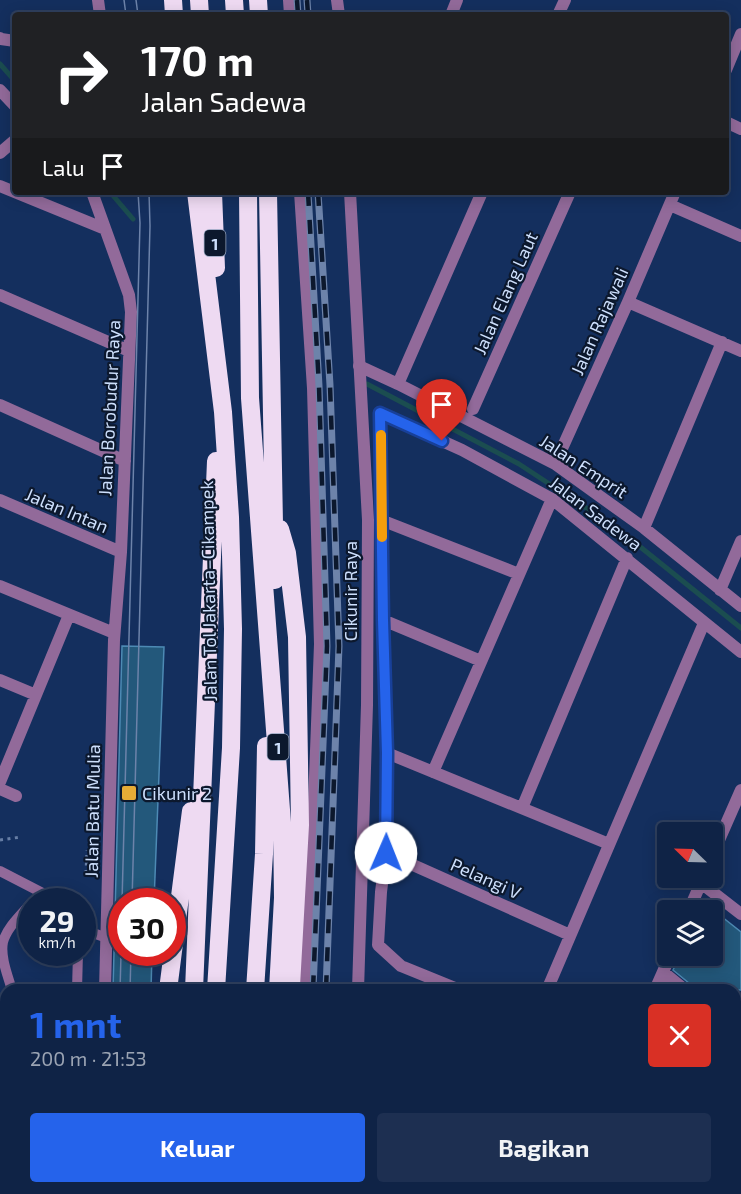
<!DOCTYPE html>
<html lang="id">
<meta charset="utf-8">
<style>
body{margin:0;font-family:"Exo 2",sans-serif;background:#1d2f51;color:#f1f3f6;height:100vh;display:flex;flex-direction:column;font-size:22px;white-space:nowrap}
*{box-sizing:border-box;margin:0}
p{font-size:20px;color:#9ba4b3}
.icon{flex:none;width:33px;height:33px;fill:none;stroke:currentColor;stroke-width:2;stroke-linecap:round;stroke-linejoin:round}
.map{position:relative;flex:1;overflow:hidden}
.side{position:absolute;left:0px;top:984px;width:741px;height:210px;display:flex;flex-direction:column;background:#0f2346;border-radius:18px 18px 0 0;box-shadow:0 3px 15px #0003,0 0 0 2px #2f405f}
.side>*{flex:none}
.guide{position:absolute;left:12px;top:12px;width:717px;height:183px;border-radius:6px;box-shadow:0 3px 15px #0003,0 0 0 2px #2f405f;background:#202124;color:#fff;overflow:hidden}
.needle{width:39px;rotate:293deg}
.fabs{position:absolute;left:657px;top:822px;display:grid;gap:12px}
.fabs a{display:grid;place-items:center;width:66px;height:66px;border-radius:6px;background:#0f2346;box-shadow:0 3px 15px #0003,0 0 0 2px #2f405f;font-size:30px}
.speed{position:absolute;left:18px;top:888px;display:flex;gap:12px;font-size:30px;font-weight:700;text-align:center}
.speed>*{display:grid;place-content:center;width:78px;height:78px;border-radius:50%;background:#0f2346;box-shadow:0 3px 15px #0003,0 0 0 2px #2f405f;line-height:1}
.speed small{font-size:15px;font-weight:400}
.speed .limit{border:9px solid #d22;background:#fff;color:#111}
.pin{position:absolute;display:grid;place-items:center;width:51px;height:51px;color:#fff;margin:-62px -26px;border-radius:50% 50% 50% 0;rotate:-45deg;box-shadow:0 0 6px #0007}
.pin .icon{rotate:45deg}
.me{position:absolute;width:66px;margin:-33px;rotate:1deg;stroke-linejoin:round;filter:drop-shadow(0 0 4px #0008)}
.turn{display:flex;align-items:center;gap:21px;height:126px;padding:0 30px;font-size:27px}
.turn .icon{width:78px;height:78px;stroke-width:2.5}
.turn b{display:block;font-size:42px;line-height:51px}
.then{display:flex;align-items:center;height:57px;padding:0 30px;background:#0003;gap:12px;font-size:22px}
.round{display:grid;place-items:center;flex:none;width:63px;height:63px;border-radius:6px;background:#1d2f51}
.headline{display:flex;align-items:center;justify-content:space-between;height:102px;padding:0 30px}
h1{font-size:36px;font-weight:700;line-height:45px;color:#2563eb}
.button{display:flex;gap:12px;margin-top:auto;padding:12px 30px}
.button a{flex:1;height:69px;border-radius:6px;background:#2563eb;color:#fff;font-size:24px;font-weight:700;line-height:69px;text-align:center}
.button a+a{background:#1d2f51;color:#f1f3f6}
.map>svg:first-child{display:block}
</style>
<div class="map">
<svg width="741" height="1194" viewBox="0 0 741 1194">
<rect width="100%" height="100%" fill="#142f5e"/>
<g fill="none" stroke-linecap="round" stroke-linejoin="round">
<path stroke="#1b4d50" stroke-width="5" d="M0,64L15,81
M110,192L133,219
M367,384L519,464L618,529L741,628"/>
</g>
<path fill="#23587b" stroke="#4d8ab4" stroke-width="1.5" d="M122,646L164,647L154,902H122V952H152L151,990H113Z
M712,909L741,932V990H693L690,984L673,970L680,956H712Z"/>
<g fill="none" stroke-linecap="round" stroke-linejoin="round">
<path stroke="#677ea5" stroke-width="3" stroke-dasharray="3 4.5" stroke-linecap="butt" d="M0,840L21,837
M86,873L87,850"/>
<path stroke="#926a9a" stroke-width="10" d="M0,871L60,902
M82,929L107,938
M12,990C8,976 0,957 3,942C7,927 22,914 32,902
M77,990L78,952
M0,1016L6,1015
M0,1132L6,1127"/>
<path stroke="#926a9a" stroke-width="12" d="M98,0L100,15
M451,15L457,0
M558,15L565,0
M0,38L1,39L15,41
M726,70L741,34
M0,90L15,106
M726,122L741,129
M0,153L15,140
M0,186L105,229
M92,192L129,295L131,312L121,552L114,640L105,990
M670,205L741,236
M0,295L129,351
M628,302L741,351
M359,366L398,384L555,464L644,528L741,606
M398,384L482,192
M0,405L125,461
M473,409L570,192
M555,464L628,302L675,192
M0,500L121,552
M381,520L519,574
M644,528L722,342
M0,586L114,633
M720,590L741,541
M383,620L481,661
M0,680L36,695
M387,753L609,844
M433,772L552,499
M0,782L69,615
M0,789L16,796
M522,808L627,558
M386,853L570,935
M712,856L741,790
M701,883L741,914
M689,910L703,878
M663,972L685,990
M460,990L401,966L378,945L381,892L386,853L387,753L383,620L380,413L462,450L552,499L741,652
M547,990L704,623
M655,990L670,956
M735,1030L741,1035
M735,1128L741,1121
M613,1188L618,1194
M54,1194L61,1188
M684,1194L688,1188"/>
<path stroke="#926a9a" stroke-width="12" d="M289,0L290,15
M337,0L339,15
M300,192L313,388L320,644L311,884L304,990
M350,192L368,520L367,705L358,990
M291,1188L292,1194
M347,1194V1188"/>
<path stroke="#eedaf2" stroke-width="18" d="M173,0L174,15
M199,0L200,15
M234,0L235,15
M258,0L259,15
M196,192L223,412L230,517L233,629L231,748L216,990
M213,192L216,268
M248,192L250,398L282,823L283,898L278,990
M268,192L275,580
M280,529L287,553L297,637L300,825L291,986
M168,990L191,811
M194,990L216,461
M255,990L264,854L266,746
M157,1194L158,1188
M172,1194L173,1188
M202,1194L203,1188
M240,1194L241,1188
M279,1194L280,1188"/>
<path stroke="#6d83aa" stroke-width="1.5" d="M124,0L126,15
M136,0L138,15
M122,902L140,223L138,192
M132,902L150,226L149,192
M120,990L122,919
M130,990L131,952
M110,1194V1188
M121,1194V1188"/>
<defs>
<path id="rail" d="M297,0L298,15
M307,0L308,15
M308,192L319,386L327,646L313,990
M318,192L330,385L339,646L326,990
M297,1194V1188
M310,1194V1188"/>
</defs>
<use href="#rail" stroke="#6d83aa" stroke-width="7"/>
<use href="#rail" stroke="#0c182d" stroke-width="4.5" stroke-dasharray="14" stroke-linecap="butt"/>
</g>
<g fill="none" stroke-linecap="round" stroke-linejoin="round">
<defs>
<path id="route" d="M386,853L387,753L383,620L380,413L442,441"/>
</defs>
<use href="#route" stroke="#184099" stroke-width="15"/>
<use href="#route" stroke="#2563eb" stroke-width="10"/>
<path stroke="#f59e0b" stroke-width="10" d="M381,435L382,537"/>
</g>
<rect fill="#e6ac36" stroke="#0c182d" stroke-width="2" x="121" y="785" width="16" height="16" rx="3"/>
<g text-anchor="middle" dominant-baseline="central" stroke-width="4.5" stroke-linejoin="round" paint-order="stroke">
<g fill="#0c182d" stroke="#93a3be" stroke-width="1.5">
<rect x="204.5" y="230" width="21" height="26" rx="4.5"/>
<rect x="267.5" y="734" width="21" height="26" rx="4.5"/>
</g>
<g font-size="16" font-weight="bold" fill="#cddffc">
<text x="215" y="243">1</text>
<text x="278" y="747">1</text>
</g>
<g font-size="18" fill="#cddffc" stroke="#0c182d">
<text transform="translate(505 293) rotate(-66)">Jalan Elang Laut</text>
<text transform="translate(599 321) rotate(-66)">Jalan Rajawali</text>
<text transform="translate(109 408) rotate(-87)">Jalan Borobudur Raya</text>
<text transform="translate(584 466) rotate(33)">Jalan Emprit</text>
<text transform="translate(67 510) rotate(23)">Jalan Intan</text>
<text transform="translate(596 513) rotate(37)">Jalan Sadewa</text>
<text transform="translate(208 591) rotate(-91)">Jalan Tol Jakarta–Cikampek</text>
<text transform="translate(350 591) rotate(-90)">Cikunir Raya</text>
<text transform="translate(92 811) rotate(-89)">Jalan Batu Mulia</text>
<text transform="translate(486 878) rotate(24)">Pelangi V</text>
</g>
<g font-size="18" fill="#cddffc" stroke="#0c182d" text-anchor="start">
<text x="142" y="793">Cikunir 2</text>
</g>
</g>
</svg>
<div class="fabs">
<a><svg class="needle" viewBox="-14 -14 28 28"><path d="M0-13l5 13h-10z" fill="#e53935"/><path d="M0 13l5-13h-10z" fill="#9ba4b3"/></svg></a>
<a><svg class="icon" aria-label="layers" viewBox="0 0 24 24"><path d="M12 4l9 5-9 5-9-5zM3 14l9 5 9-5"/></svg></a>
</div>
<div class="speed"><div>29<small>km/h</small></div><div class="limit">30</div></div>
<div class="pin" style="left:442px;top:441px;background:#d93025"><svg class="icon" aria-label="arrive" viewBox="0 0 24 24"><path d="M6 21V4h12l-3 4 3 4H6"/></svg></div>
<svg class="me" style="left:386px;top:853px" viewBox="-20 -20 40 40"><circle r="19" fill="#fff"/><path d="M0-13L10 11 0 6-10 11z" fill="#2563eb"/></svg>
<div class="guide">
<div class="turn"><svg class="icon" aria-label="right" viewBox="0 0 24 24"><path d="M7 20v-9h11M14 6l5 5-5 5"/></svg><div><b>170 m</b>Jalan Sadewa</div></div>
<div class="then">Lalu<svg class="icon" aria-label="arrive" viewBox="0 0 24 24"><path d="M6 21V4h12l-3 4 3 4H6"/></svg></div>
</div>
<section class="side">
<div class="headline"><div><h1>1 mnt</h1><p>200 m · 21:53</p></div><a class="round" style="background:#d93025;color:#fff"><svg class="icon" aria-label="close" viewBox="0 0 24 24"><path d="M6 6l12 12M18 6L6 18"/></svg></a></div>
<div class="button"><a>Keluar</a><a>Bagikan</a></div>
</section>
</div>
